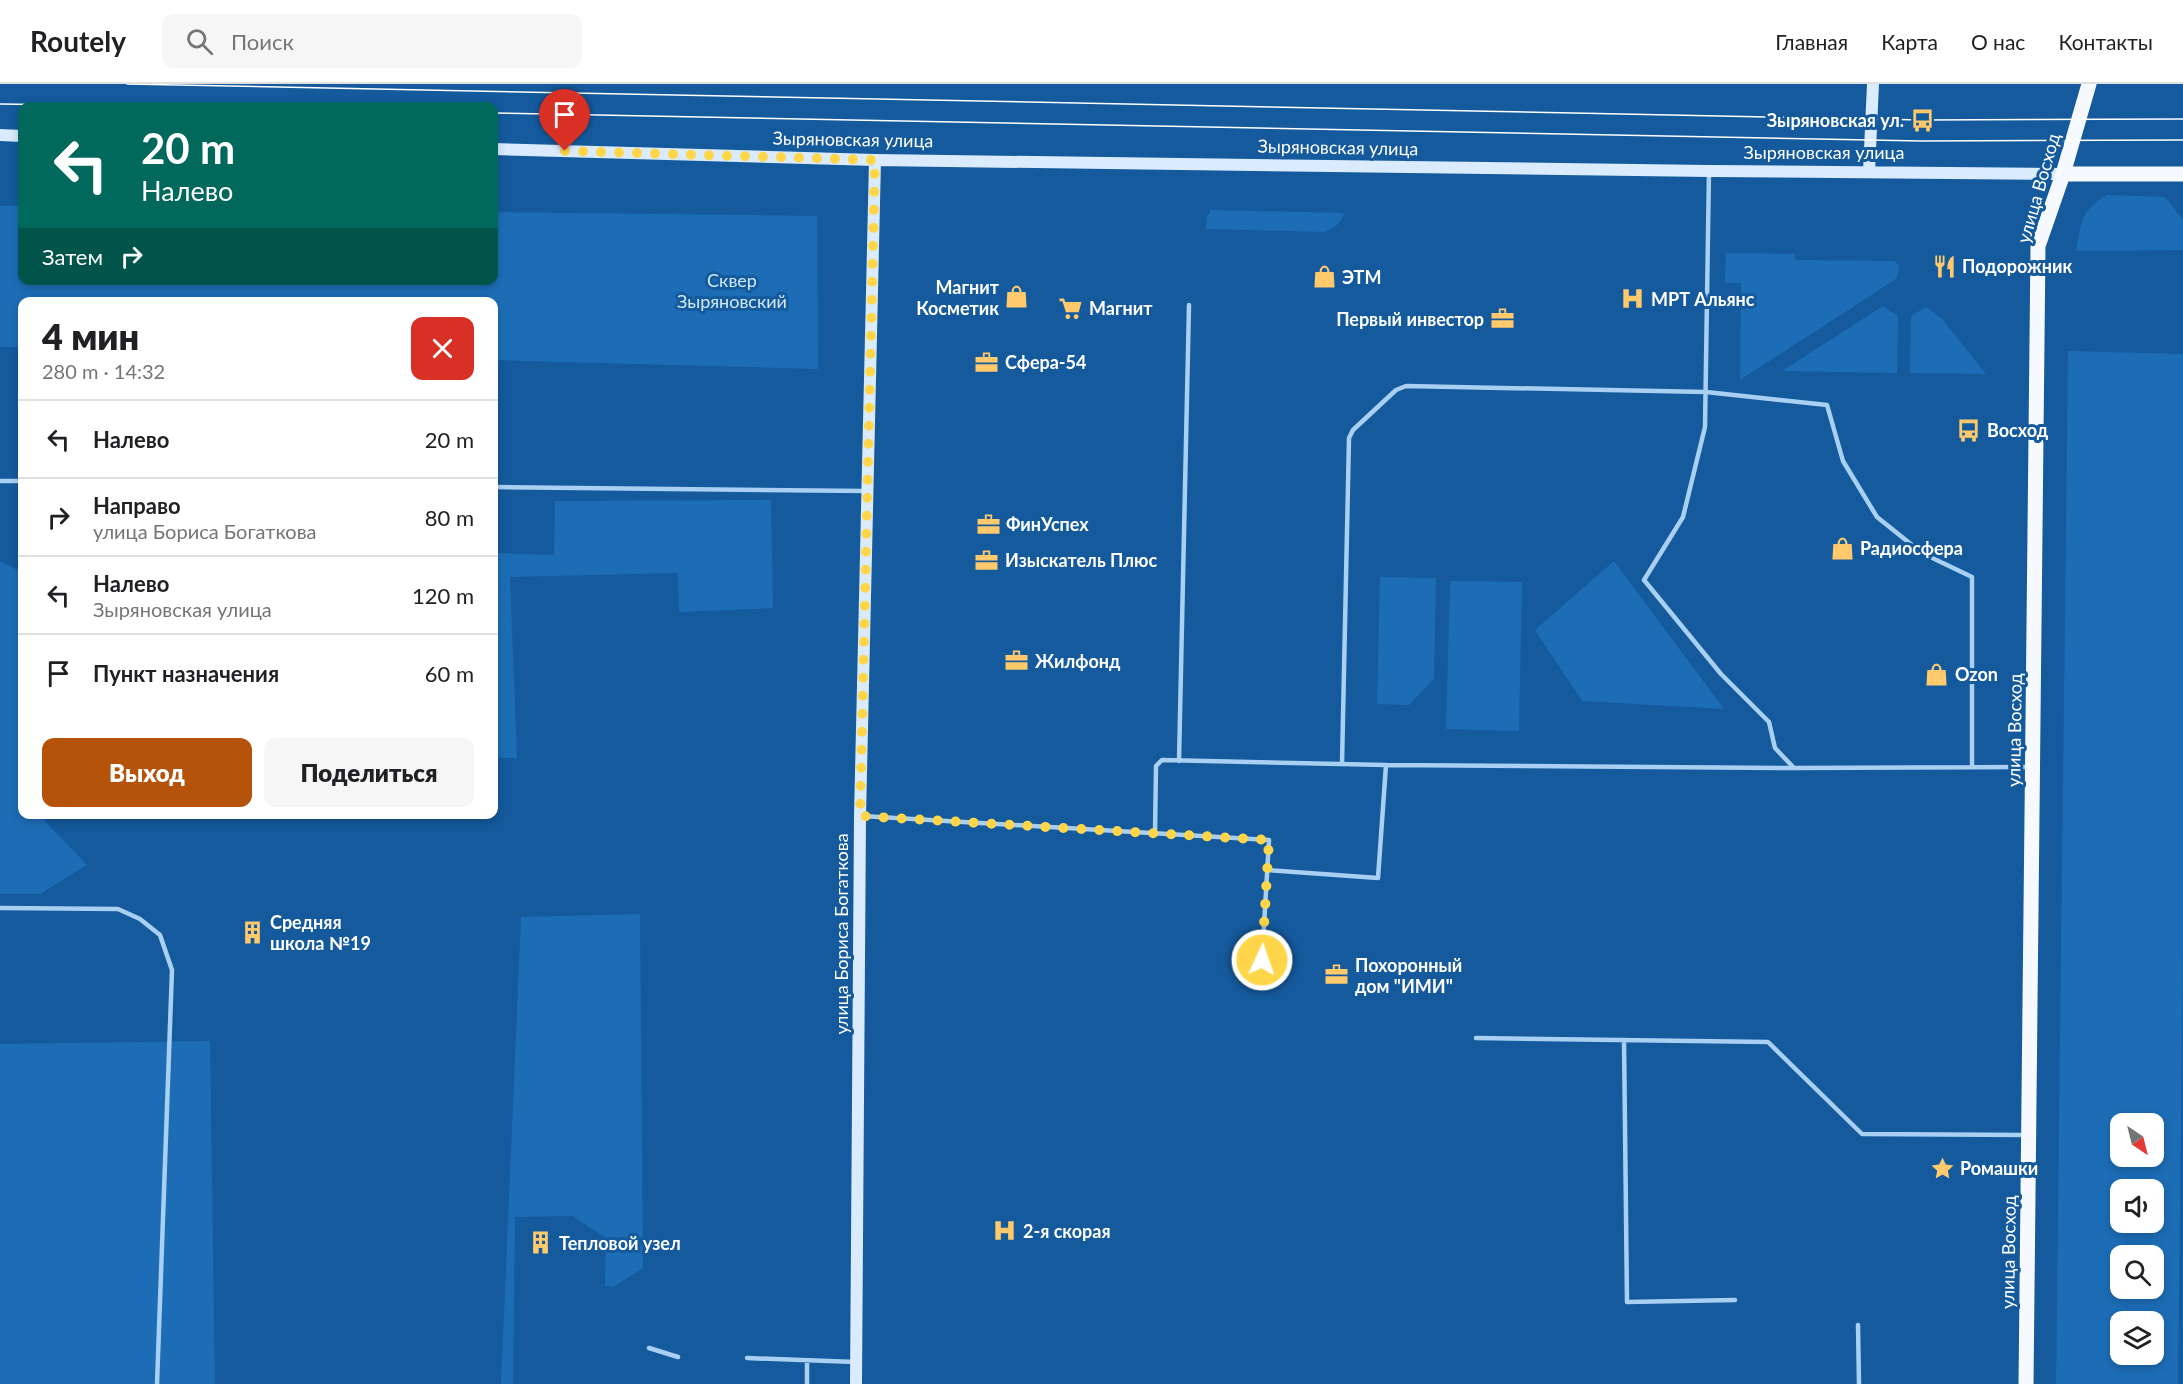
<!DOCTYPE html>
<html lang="ru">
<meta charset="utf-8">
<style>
body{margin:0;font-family:Lato,sans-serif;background:#f6f6f6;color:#202124;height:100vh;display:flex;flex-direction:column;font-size:22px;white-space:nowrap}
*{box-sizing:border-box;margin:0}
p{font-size:20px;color:#757577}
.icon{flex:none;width:33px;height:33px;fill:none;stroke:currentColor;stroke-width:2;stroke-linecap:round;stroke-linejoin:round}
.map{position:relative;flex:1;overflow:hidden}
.sheet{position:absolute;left:18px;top:213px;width:480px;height:522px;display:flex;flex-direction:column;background:#fff;border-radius:12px;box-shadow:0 3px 9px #0003}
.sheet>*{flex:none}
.guide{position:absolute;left:18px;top:18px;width:480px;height:183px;border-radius:12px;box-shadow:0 3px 9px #0003;background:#00695c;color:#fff;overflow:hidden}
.needle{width:39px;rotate:145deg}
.fabs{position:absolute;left:2110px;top:1029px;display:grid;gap:12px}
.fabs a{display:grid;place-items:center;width:54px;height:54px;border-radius:12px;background:#fff;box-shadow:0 3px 9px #0003;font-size:30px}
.pin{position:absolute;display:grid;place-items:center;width:51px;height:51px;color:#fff;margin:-62px -26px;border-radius:50% 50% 50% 0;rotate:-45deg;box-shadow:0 0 6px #0007}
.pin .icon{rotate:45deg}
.me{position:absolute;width:66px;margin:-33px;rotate:3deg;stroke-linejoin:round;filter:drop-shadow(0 0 4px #0008)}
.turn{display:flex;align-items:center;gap:21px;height:126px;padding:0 24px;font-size:27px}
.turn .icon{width:78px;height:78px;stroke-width:2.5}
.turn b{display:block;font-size:42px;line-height:51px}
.then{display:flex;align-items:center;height:57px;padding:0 24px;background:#0003;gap:12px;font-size:22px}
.round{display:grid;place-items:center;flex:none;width:63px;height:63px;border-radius:12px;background:#f6f6f6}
.overview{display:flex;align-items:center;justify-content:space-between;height:102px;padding:0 24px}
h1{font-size:36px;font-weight:800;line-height:45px}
.action{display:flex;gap:12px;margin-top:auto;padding:12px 24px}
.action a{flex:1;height:69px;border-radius:12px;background:#b45309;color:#fff;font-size:24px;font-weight:800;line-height:69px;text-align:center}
.action a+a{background:#f6f6f6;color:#202124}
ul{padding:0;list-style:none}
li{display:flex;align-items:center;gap:18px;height:78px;padding:0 24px;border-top:2px solid #e0e0e0}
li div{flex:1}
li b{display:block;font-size:22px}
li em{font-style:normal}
header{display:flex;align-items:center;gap:36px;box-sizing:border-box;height:84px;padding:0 30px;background:#fff;border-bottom:2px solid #e0e0e0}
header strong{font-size:28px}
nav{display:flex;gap:33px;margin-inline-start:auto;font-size:21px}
.search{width:420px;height:54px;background:#f6f6f6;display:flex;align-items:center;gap:15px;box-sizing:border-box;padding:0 21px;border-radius:12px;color:#757577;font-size:22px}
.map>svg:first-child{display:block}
</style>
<header>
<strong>Routely</strong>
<div class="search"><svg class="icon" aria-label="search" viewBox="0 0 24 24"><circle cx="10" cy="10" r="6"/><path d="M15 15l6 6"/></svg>Поиск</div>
<nav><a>Главная</a><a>Карта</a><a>О нас</a><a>Контакты</a></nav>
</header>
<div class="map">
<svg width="2183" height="1300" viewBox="0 0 2183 1300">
<rect width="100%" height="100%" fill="#145a9c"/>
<path fill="#1c6db6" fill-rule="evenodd" d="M2107,111L2165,113L2183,136V166L2076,167C2082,137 2079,128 2107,111Z
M0,122H22V196H494V128L817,132L818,285L494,276V218H22V263H0Z
M1211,126L1344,129C1341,140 1335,143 1325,148L1206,145L1207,133Z
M1726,169L1795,170V176L1894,177L1899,181C1898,188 1899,193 1893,197L1740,296L1741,199H1725Z
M1883,222L1898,232L1897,289L1782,287Z
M1926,223L1942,235L1986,290L1910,289L1911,232Z
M2068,267L2183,270V866L2178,1300H2056ZM2121,1040H2154V1072H2121ZM2121,1106H2154V1138H2121ZM2121,1172H2154V1204H2121ZM2121,1238H2154V1270H2121Z
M771,416L773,524L679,528L678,489L510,493L517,674H494V469L554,471L555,417Z
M0,477L15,485H22V730L39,731L87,781L40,810H0Z
M1614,477L1724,625L1582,617L1535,546Z
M1380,493L1436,494L1434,595L1409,621L1377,620Z
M1450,497L1522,498L1519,647L1446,645Z
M640,830L643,1184L613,1203L605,1202L606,1154L572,1132L515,1133L513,1300H501L521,833Z
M210,957L215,1300H0V960Z"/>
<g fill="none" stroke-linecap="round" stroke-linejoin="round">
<path stroke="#a9d0f3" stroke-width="4.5" d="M1709,87L1705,343L1683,433L1644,496L1721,590L1769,638L1775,664L1794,684
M0,397H22
M494,403L866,407
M1179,677L1189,221
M1342,680L1349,354L1353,346L1396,306L1406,302L1706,308L1827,321L1843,377L1877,433L1922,469L1972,493V683
M862,732L1269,756L1262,876
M1155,749L1156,682L1162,676L1386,681
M1267,786L1378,794L1386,681L1794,684L2030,683
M0,824L118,825L140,835L160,851L172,886L157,1300
M1476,954L1768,958L1862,1050L2027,1051
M1624,956L1627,1218L1735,1216
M1858,1241L1859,1300
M649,1264L678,1273
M747,1274L855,1278
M807,1300V1277"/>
<path stroke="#d9ebfd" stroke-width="12" d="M0,51L22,52
M494,65L875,76L1709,87L2063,90
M1869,88L1873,0
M856,1300L860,732L875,76"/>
<path stroke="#f6faff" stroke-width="15" d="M2063,90H2183
M2026,1300L2038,162L2063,90L2089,0"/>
<path stroke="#fff" stroke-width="1.5" d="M127,0L1922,36L2183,35
M0,20L141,22
M494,29L1922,57L2183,56"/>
</g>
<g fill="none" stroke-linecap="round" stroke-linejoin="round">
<path stroke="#ffd54a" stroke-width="10" stroke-dasharray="0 18" d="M565,67L875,76L860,732L1269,756L1262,876"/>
</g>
<defs>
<symbol id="bus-bare" viewBox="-9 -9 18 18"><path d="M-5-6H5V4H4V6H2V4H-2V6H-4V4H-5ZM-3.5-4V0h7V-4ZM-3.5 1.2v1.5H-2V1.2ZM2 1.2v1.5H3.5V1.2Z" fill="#ffc96c" stroke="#145a9c" stroke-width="2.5" paint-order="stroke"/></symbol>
<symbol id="restaurant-bare" viewBox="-9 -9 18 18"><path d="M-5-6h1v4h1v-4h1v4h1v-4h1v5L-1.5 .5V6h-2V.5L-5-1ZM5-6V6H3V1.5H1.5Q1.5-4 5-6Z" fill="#ffc96c" stroke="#145a9c" stroke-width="2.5" paint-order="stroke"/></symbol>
<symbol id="shop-bare" viewBox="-9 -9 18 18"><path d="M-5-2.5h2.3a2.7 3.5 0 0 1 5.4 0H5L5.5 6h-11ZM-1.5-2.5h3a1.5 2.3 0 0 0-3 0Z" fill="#ffc96c" stroke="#145a9c" stroke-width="2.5" paint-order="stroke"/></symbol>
<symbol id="hospital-bare" viewBox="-9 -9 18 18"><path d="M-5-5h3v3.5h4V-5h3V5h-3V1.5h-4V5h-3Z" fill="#ffc96c" stroke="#145a9c" stroke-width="2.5" paint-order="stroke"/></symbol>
<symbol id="supermarket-bare" viewBox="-9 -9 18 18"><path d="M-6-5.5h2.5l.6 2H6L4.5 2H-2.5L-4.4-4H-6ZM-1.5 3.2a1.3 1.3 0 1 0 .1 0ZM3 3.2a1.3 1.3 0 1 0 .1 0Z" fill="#ffc96c" stroke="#145a9c" stroke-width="2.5" paint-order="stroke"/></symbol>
<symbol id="office-bare" viewBox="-9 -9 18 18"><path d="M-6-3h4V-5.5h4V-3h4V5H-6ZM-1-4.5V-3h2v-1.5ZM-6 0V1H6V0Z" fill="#ffc96c" stroke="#145a9c" stroke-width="2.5" paint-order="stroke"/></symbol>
<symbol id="building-bare" viewBox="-9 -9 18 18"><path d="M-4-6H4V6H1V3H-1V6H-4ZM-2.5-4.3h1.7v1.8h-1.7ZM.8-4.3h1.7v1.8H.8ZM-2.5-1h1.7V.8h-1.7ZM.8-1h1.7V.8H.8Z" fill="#ffc96c" stroke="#145a9c" stroke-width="2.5" paint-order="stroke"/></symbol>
<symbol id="sight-bare" viewBox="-9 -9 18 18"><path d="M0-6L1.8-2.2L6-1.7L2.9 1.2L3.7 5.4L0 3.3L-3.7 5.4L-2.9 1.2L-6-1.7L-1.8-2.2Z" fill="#ffc96c" stroke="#145a9c" stroke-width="2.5" paint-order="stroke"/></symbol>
</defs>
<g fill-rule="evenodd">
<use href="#bus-bare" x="1906" y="20" width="33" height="33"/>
<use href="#restaurant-bare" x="1928" y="166" width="33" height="33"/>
<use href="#shop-bare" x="1308" y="176" width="33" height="33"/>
<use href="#shop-bare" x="1000" y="196" width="33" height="33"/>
<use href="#hospital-bare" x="1616" y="198" width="33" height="33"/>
<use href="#supermarket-bare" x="1054" y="208" width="33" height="33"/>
<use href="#office-bare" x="1486" y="218" width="33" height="33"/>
<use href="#office-bare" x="970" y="262" width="33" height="33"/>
<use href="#bus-bare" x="1952" y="330" width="33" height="33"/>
<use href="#office-bare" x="972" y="424" width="33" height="33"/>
<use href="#shop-bare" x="1826" y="448" width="33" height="33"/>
<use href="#office-bare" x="970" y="460" width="33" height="33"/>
<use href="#office-bare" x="1000" y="560" width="33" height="33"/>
<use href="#shop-bare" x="1920" y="574" width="33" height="33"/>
<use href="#building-bare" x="236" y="832" width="33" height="33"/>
<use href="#office-bare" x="1320" y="874" width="33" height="33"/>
<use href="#sight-bare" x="1926" y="1068" width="33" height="33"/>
<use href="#hospital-bare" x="988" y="1130" width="33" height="33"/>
<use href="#building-bare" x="524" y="1142" width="33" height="33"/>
</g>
<g text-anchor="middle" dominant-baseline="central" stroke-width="6" stroke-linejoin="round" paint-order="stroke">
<g font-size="18" font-weight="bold" fill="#fff" stroke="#145a9c" text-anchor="start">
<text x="1904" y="36" text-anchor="end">Зыряновская ул.</text>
<text x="1962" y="182">Подорожник</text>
<text x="1342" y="193">ЭТМ</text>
<text x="999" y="203" text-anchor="end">Магнит<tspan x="999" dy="21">Косметик</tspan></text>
<text x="1651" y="215">МРТ Альянс</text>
<text x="1089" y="224">Магнит</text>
<text x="1484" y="235" text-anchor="end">Первый инвестор</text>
<text x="1005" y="278">Сфера-54</text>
<text x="1987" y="346">Восход</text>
<text x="1006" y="440">ФинУспех</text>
<text x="1860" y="464">Радиосфера</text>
<text x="1005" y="476">Изыскатель Плюс</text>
<text x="1035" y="577">Жилфонд</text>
<text x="1955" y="590">Ozon</text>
<text x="270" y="838">Средняя<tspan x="270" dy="21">школа №19</tspan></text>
<text x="1355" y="881">Похоронный<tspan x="1355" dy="21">дом "ИМИ"</tspan></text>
<text x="1960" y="1084">Ромашки</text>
<text x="1023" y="1147">2-я скорая</text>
<text x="559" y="1159">Тепловой узел</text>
</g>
<g font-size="18" fill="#fff" stroke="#145a9c">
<text transform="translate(853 55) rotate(1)">Зыряновская улица</text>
<text transform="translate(1338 63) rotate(1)">Зыряновская улица</text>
<text x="1824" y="68">Зыряновская улица</text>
<text transform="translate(2038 104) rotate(-74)">улица Восход</text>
<text transform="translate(2014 646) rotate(-89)">улица Восход</text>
<text transform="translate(841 850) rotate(-90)">улица Бориса Богаткова</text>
<text transform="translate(2008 1168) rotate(-89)">улица Восход</text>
</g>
<g font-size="18" fill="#d2e9fd" stroke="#145a9c">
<text x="732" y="196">Cквер<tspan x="732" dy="21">Зыряновский</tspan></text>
</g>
</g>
</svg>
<div class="fabs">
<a><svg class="needle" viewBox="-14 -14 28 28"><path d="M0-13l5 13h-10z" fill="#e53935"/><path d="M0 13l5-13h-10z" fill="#757577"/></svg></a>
<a><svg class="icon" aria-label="sound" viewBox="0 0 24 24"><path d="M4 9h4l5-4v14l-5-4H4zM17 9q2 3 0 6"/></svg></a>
<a><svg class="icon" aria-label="search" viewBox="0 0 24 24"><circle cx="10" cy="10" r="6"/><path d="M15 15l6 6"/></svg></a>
<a><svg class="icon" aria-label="layers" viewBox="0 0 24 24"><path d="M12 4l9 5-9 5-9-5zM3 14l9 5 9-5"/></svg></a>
</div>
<div class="pin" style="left:565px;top:67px;background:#d93025"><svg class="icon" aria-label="arrive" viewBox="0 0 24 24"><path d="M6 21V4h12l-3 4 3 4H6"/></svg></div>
<svg class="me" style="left:1262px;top:876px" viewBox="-20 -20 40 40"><circle r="17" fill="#ffd54a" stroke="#fff" stroke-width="3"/><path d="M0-11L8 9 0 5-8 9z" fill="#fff"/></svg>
<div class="guide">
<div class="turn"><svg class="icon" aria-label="left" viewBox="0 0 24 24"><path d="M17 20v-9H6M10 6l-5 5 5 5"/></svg><div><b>20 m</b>Налево</div></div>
<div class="then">Затем<svg class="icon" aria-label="right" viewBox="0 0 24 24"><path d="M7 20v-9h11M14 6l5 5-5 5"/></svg></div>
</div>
<section class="sheet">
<div class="overview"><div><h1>4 мин</h1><p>280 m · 14:32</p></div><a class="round" style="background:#d93025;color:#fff"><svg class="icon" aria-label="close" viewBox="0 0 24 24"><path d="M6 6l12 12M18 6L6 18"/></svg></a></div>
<ul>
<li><svg class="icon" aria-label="left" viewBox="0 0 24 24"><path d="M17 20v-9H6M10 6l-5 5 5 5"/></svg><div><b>Налево</b></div><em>20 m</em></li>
<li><svg class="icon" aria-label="right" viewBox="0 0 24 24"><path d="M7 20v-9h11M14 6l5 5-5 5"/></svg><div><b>Направо</b><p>улица Бориса Богаткова</p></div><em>80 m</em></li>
<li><svg class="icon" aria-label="left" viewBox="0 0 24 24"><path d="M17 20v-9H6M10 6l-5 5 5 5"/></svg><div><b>Налево</b><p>Зыряновская улица</p></div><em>120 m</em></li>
<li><svg class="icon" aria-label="arrive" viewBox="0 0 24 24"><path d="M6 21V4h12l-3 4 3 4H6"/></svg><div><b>Пункт назначения</b></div><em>60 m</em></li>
</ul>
<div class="action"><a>Выход</a><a>Поделиться</a></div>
</section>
</div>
